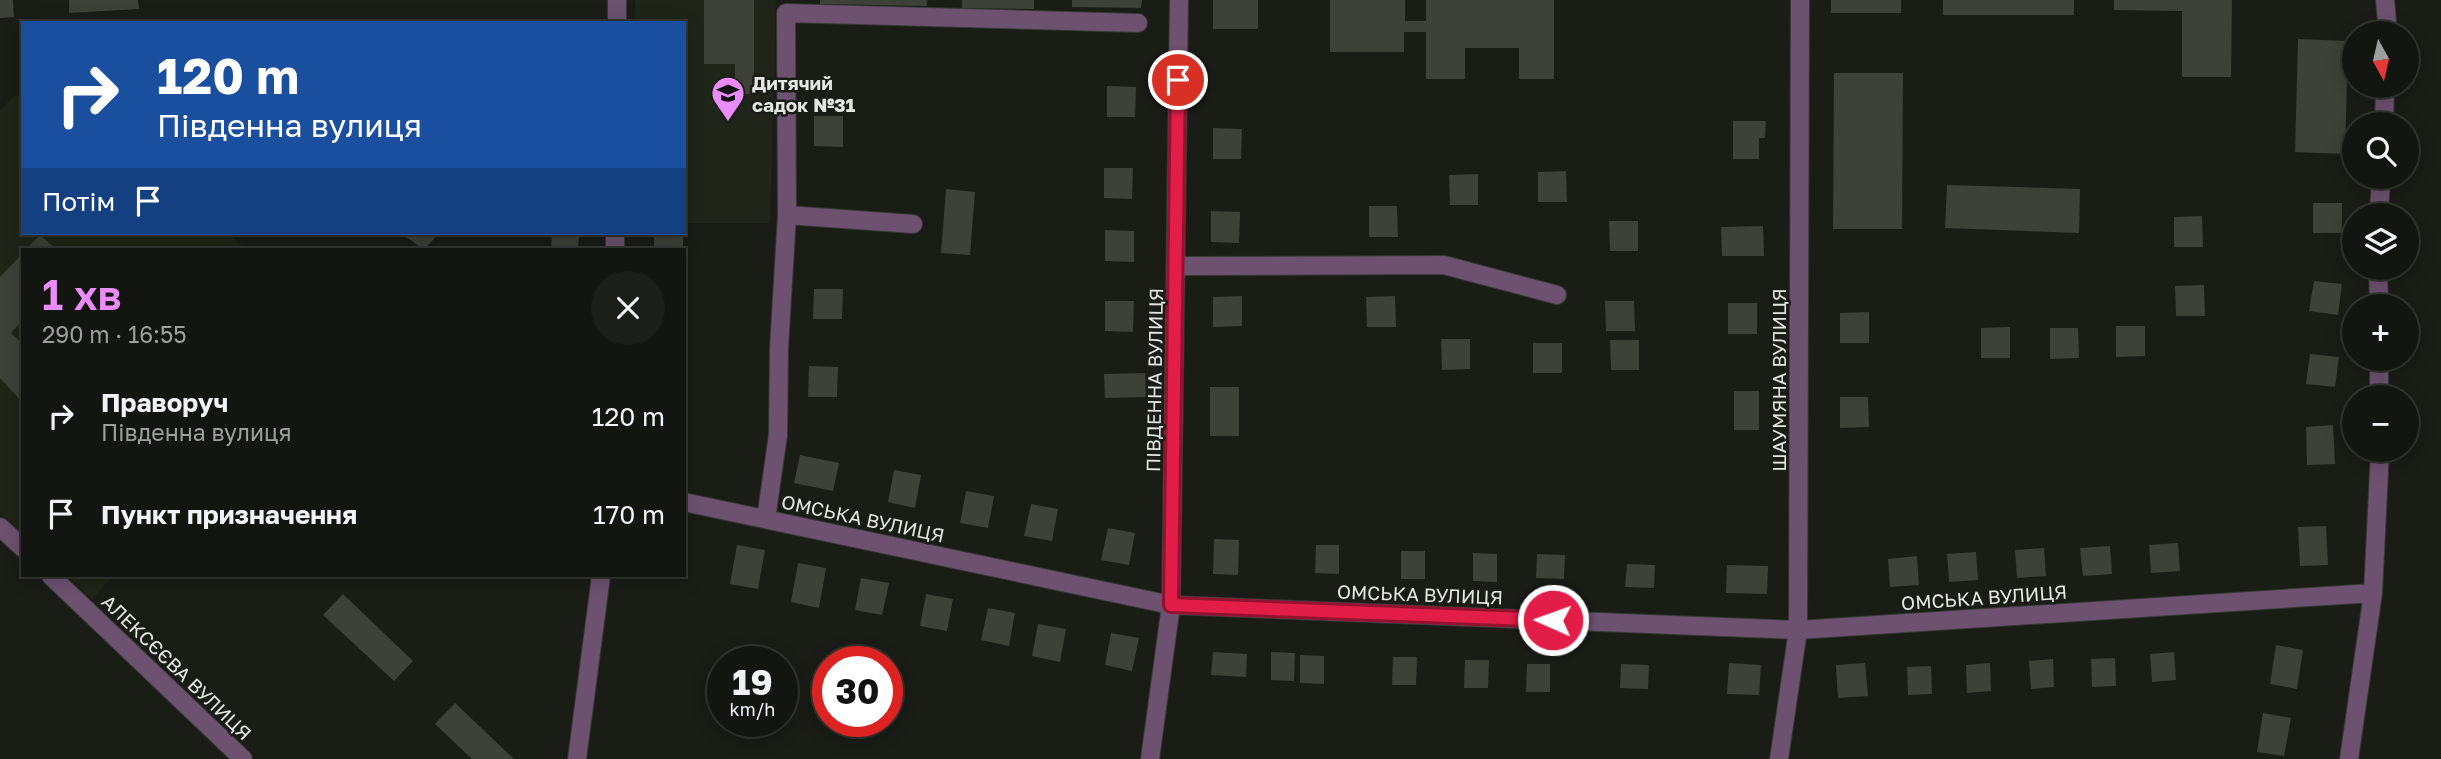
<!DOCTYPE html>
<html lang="uk">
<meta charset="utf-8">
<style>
body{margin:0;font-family:"Golos Text",sans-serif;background:#1c1f19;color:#f1f3f6;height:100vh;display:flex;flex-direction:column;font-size:26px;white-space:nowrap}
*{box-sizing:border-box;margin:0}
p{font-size:23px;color:#9d9f9f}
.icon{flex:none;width:38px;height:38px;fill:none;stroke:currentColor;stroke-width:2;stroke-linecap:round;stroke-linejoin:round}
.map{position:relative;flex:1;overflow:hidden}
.side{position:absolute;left:21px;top:248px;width:665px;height:329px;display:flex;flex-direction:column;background:#131610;border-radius:0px;box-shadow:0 4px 18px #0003,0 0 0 2px #323530}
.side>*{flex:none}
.guide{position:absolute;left:21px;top:21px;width:665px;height:214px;border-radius:0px;box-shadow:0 4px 18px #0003,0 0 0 2px #323530;background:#1a4fa0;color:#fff;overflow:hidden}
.needle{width:46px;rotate:172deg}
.controls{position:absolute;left:2342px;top:21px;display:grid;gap:14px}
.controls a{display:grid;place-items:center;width:77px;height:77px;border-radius:50%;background:#131610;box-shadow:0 4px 18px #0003,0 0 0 2px #323530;font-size:35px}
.speed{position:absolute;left:707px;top:646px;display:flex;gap:14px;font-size:35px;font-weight:700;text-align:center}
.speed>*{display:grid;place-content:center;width:91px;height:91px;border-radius:50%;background:#131610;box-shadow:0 4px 18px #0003,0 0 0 2px #323530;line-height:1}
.speed small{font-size:18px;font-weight:400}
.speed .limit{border:10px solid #d22;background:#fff;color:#111}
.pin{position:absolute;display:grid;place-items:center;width:60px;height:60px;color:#fff;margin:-30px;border:4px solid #fff;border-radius:50%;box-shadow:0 2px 7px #0007}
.me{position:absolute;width:77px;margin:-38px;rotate:272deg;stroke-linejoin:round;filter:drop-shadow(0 0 5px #0008)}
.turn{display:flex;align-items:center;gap:24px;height:147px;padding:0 21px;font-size:32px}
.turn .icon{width:91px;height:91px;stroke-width:2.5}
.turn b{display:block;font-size:49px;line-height:60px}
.then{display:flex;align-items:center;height:66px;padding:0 21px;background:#0003;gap:14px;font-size:26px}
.round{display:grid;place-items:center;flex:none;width:74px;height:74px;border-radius:37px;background:#1c1f19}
.overview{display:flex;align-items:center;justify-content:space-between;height:119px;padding:0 21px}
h1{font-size:42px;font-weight:600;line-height:52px;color:#ec8cfa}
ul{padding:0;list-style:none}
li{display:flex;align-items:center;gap:21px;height:98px;padding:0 21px}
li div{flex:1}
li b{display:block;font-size:26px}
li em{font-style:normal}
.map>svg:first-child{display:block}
</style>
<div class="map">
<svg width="2441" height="759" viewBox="0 0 2441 759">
<rect width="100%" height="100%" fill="#191d16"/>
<path fill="#1f2518" d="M635,0H776L770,223H684V23H635Z
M15,95L23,97V233H227L247,250H23V534L0,513V110Z
M67,576H113L92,599Z"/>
<path fill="#3d4138" d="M0,0H13L14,17L0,18Z
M69,0H138L139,9L69,13Z
M704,0H754V94H735V64H704Z
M820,0H927V6L820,4Z
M962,0H1034V9L962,8Z
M1072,0H1142L1141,8L1072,7Z
M1213,0H1258V29H1213Z
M1330,0H1405V21H1426V0H1554V79H1519V48H1465V79H1426V32H1404V52H1330Z
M1831,0H1901V13H1831Z
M1943,0H2074V15H1943Z
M2114,0H2232L2231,77H2182V11L2114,10Z
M2298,39L2348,41L2345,154L2295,152Z
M1834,73H1903L1902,229H1833Z
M1107,86L1136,87L1135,117H1107Z
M814,116H843V147L814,146Z
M1733,121H1766L1765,138H1759V159H1733Z
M1213,128L1242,129L1241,159H1213Z
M1104,168H1133L1132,199L1104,198Z
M1566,171L1567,202H1538V172Z
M1478,174V205H1450L1449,175Z
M1947,185L2080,189L2079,233L1945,228Z
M946,189L975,192L970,255L941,253Z
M2313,203H2342V233H2313Z
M1369,206H1397L1398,237H1369Z
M1211,211L1240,212L1239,243L1211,242Z
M2202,216L2203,247H2174V217Z
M1609,221H1638V251H1610Z
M1763,226L1764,256H1722L1721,227Z
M1105,230L1134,231V262L1105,261Z
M401,233H439L424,250Z
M552,233H579L578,250H551Z
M40,235L57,250H25Z
M654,237H683V250H654Z
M23,253V320L11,333L23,344V403L0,378V277Z
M2314,281L2342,284L2338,315L2309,311Z
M2204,285L2205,316H2176L2175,286Z
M814,289H843L842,319H813Z
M1242,296V326L1213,327V297Z
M1395,296L1396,327H1367L1366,297Z
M1105,301H1134L1133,332L1105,331Z
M1605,301H1634L1635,331H1606Z
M1728,303H1757V334H1728Z
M1869,312V343H1840V313Z
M2116,326H2145V356L2116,357Z
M2010,327V358H1981V328Z
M2050,328H2078L2079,358L2050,359Z
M1441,339H1470V369L1442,370Z
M1610,340H1639V370H1611Z
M1533,343H1562V373H1533Z
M2310,354L2339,357L2335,387L2306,384Z
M809,366L838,367L837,397H808Z
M1145,373L1146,397L1105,398L1104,374Z
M1210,387H1239V436H1210Z
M1734,391H1759V430H1734Z
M1840,397H1868L1869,427L1840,428Z
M2333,425L2335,464L2307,465L2306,427Z
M800,455L839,463L833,491L794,483Z
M894,470L921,475L915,508L888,502Z
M966,491L994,496L988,528L960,523Z
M1031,504L1058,509L1052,541L1024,536Z
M2326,526L2328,565L2300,566L2298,527Z
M1108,528L1135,533L1129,565L1101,560Z
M1214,539L1239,540L1238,575L1213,574Z
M2178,543L2180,571L2151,573L2149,545Z
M737,545L765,550L758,589L730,584Z
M1316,545H1339V574L1315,573Z
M2110,546L2112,574L2083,576L2080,548Z
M2044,548L2046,576L2017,578L2015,550Z
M1401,551H1425V579H1401Z
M1976,552L1978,580L1949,582L1947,554Z
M1473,553L1497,554V582L1473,581Z
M1537,554L1565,555L1564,579L1536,578Z
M1917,556L1919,585L1890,587L1888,559Z
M798,563L826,568L819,608L791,602Z
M1627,564L1655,565L1654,588L1625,587Z
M1727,565L1768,566L1767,594L1726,593Z
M861,578L889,583L882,615L855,610Z
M343,594L413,661L394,681L323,615Z
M926,594L953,599L947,631L920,626Z
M988,608L1015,613L1009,646L981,640Z
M1038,624L1066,629L1060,662L1032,656Z
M1111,633L1139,638L1132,671L1105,665Z
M2276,645L2303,650L2297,689L2270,684Z
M1213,652L1247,654L1246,677L1211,675Z
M1271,652L1295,653L1294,681L1271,680Z
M2174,652L2176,680L2152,682L2150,654Z
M1300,655L1324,656V684L1300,683Z
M1393,657H1417L1416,685H1392Z
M2115,658L2116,686L2092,687L2091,659Z
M2053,659L2054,687L2031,689L2029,661Z
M1465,660H1489L1488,688H1464Z
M1729,663L1761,665L1759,695L1727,694Z
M1865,663L1868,696L1838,698L1836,665Z
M1990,663L1991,691L1967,693L1966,665Z
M1527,664H1550V692H1526Z
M1621,664L1649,665L1648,689L1620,688Z
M1931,666L1932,694L1908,695L1907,667Z
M455,703L514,759H472L435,724Z
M2263,713L2291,718L2284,756L2257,752Z"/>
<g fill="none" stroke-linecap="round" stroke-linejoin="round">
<defs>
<path id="minor" d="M2385,0L2388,33
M617,23V0
M2384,124L2385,86
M787,215L913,224
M2379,215L2381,177
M615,250V233
M1178,266L1444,265L1557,295
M2378,268L2379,306
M2379,359V397
M684,502L1171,605L1798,630L2373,593
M766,519L778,435L779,348L787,215L786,13L1138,23
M0,527L23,548
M51,576L243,759
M577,759L601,576
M1150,759L1171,605L1179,0
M1779,759L1798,630L1800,0
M2349,759L2373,593L2380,450"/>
</defs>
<use href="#minor" stroke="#353933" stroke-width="20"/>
<use href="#minor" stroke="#6d5270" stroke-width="18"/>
</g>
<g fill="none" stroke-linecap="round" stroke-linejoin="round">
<defs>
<path id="route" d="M1178,80L1171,605L1553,620"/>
</defs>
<use href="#route" stroke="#92132f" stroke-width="18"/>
<use href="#route" stroke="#e11d48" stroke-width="12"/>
</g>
<defs>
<symbol id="school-pin" viewBox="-11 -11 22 30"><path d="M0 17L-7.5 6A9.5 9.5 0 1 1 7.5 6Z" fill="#ec8cfa" stroke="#191d16"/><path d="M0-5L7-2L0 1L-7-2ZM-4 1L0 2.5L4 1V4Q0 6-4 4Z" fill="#111"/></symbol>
</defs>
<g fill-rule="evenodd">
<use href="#school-pin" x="709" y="74" width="38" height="52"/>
</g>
<g text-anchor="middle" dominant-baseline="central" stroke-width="5" stroke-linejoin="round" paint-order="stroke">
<g font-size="19" font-weight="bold" fill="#e4e7e2" stroke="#191d16" text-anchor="start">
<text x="752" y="82">Дитячий<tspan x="752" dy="22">садок №31</tspan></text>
</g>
<g font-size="19" fill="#e4e7e2" stroke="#191d16">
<text transform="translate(1154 380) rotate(-89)">ПІВДЕННА ВУЛИЦЯ</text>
<text transform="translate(1778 380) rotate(-90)">ШАУМЯНА ВУЛИЦЯ</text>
<text transform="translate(863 518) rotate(12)">ОМСЬКА ВУЛИЦЯ</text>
<text transform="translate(1420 594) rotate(2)">ОМСЬКА ВУЛИЦЯ</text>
<text transform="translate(1984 597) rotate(-4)">ОМСЬКА ВУЛИЦЯ</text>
<text transform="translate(177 667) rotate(44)">АЛЕКСЄЄВА ВУЛИЦЯ</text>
</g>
</g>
</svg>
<div class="controls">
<a><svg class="needle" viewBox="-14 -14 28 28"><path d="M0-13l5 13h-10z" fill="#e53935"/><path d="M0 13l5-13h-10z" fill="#9d9f9f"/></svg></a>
<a><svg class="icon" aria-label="search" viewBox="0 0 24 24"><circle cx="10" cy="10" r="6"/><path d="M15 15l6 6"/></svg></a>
<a><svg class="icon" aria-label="layers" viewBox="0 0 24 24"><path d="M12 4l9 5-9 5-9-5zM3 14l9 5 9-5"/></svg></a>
<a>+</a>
<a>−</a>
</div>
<div class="speed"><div>19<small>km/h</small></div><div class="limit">30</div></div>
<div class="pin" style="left:1178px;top:80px;background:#d93025"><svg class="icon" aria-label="arrive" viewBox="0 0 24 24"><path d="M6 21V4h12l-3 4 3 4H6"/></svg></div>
<svg class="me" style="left:1553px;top:620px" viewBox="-20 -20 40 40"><circle r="17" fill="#e11d48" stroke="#fff" stroke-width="3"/><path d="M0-11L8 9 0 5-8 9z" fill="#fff"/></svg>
<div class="guide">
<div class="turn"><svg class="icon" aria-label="right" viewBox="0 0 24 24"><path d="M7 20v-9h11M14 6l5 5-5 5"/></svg><div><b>120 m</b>Південна вулиця</div></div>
<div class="then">Потім<svg class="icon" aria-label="arrive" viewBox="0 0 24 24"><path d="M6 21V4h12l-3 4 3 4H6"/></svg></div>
</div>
<section class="side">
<div class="overview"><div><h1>1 хв</h1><p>290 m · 16:55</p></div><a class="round"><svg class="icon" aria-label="close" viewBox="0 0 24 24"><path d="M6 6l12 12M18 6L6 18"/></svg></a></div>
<ul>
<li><svg class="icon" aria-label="right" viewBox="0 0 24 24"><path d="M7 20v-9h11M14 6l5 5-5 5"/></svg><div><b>Праворуч</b><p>Південна вулиця</p></div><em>120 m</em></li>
<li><svg class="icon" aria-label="arrive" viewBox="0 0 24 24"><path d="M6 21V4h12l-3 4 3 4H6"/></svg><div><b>Пункт призначення</b></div><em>170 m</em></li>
</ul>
</section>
</div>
